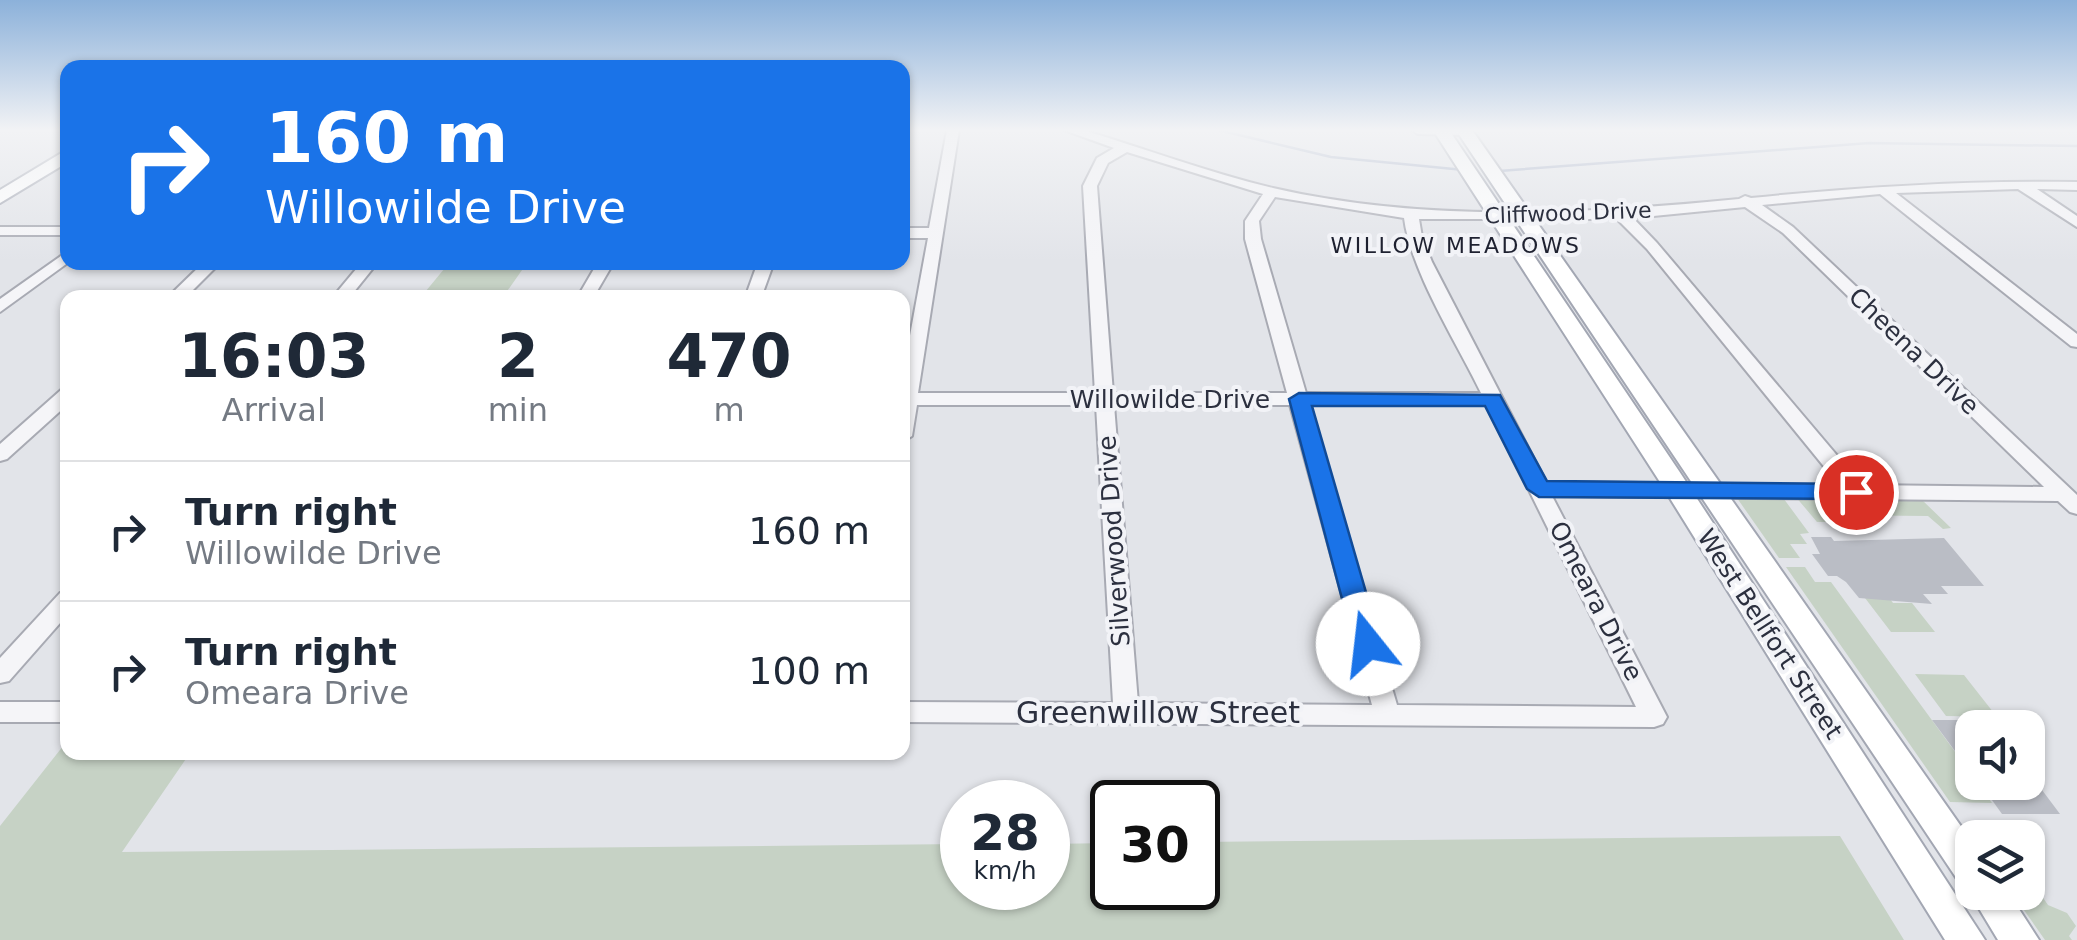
<!DOCTYPE html>
<style>
body{margin:0;font-family:"DejaVu Sans",sans-serif;background:#f6f6f7;color:#1f2937;height:100vh;display:flex;flex-direction:column;font-size:38px;white-space:nowrap}
*{box-sizing:border-box;margin:0}
p{font-size:32px;color:#747a83}
.icon{flex:none;width:55px;height:55px;fill:none;stroke:currentColor;stroke-width:2;stroke-linecap:round;stroke-linejoin:round}
.map{position:relative;flex:1;overflow:hidden}
.sheet{position:absolute;left:60px;top:290px;width:850px;height:470px;display:flex;flex-direction:column;background:#fff;border-radius:20px;box-shadow:0 2px 8px #0004}
.sheet>*{flex:none}
.hud{position:absolute;left:60px;top:60px;width:850px;height:210px;border-radius:20px;box-shadow:0 2px 8px #0004;background:#1a73e8;color:#fff;overflow:hidden}
.fabs{position:absolute;left:1955px;top:710px;display:grid;gap:20px}
.fabs a{display:grid;place-items:center;width:90px;height:90px;border-radius:20px;background:#fff;box-shadow:0 2px 8px #0004;font-size:50px}
.speed{position:absolute;left:940px;top:780px;display:flex;gap:20px;font-size:50px;font-weight:700;text-align:center}
.speed>*{display:grid;place-content:center;width:130px;height:130px;border-radius:50%;background:#fff;box-shadow:0 2px 8px #0004;line-height:1}
.speed small{font-size:25px;font-weight:400}
.speed .limit{border:5px solid #111;border-radius:15px;background:#fff;color:#111}
.pin{position:absolute;display:grid;place-items:center;width:85px;height:85px;color:#fff;margin:-42px;border:5px solid #fff;border-radius:50%;box-shadow:0 2px 10px #0007}
.me{position:absolute;width:110px;margin:-55px;rotate:344deg;stroke-linejoin:round;filter:drop-shadow(0 0 8px #0008)}
.turn{display:flex;align-items:center;gap:35px;height:210px;padding:0 40px;font-size:45px}
.turn .icon{width:130px;height:130px;stroke-width:2.5}
.turn b{display:block;font-size:70px;line-height:85px}
.eta{display:flex;justify-content:space-evenly;align-items:center;height:170px;text-align:center}
.eta b{font-size:60px;font-weight:600;line-height:70px}
ul{padding:0;list-style:none}
li{display:flex;align-items:center;gap:30px;height:140px;padding:0 40px;border-top:2px solid #e0e1e3}
li div{flex:1}
li b{display:block;font-size:38px}
li em{font-style:normal}
.map>svg:first-child{display:block}
</style>
<div class="map">
<svg width="2077" height="940" viewBox="0 0 2077 940">
<rect width="100%" height="100%" fill="#e2e4e9"/>
<path fill="#c6d2c5" d="M449,263V262L527,263L503,297H421Z
M1739,495H1781L1809,533L1800,534L1807,544H1790L1800,558H1779L1737,498Z
M1795,496L1921,499L1951,528L1943,529L1928,516L1822,515L1827,522H1817Z
M1786,567H1805L1815,582H1831L1972,775V782L1978,783L1992,803L1950,802Z
M1888,596L1893,603H1912L1935,632H1891L1865,598Z
M1915,674L1964,675L1997,717L1946,716Z
M67,741L68,752L190,753L122,852L962,844V888H1048V844L1112,843V888H1198V842L1840,836L1904,940H0V826Z
M2028,876L2048,905L2067,913L2076,926L2069,936L2072,940H2045L2012,893L2028,892Z"/>
<g fill="none" stroke-linecap="round" stroke-linejoin="round">
<path stroke="#a2adc5" stroke-width="2.5" d="M1218,130L1331,157L1464,170
M1499,171L1869,143L2077,146"/>
</g>
<path fill="#babdc5" d="M1811,537H1831L1834,541L1944,538L1984,586H1941L1948,594H1923L1932,604L1859,598L1846,582L1837,576H1828L1812,554H1820Z
M1932,720H1972V774Z
M1979,782H2036L2060,814H2002Z"/>
<g fill="none" stroke-linecap="round" stroke-linejoin="round">
<defs>
<path id="minor" d="M947,130H959L918,393H1095L1083,186L1097,158L1114,148L1064,130H1083C1146,149 1209,173 1273,188C1425,223 1585,214 1739,199L1745,196L1751,198C1860,187 1967,180 2077,182V190L2037,189L2077,216V227L2018,189L1896,193L2077,334V347L2071,346L1880,194L1762,205L1793,227L2077,495V514L2070,512L2058,501L1552,496L1667,717L1663,724L1654,727L902,722V702L1113,703L1096,405H917L912,436L902,442V379L928,238H902V228H929ZM1127,152L1263,194L1245,221V239L1287,393H1113L1097,186L1108,163ZM1275,197L1404,218C1411,272 1457,343 1481,393H1306L1261,239L1259,221ZM1745,207L1783,233L2044,487L1862,485L1657,243L1633,218ZM1419,219H1617L1647,249L1839,485L1546,482L1432,262L1422,237ZM1114,405H1290L1372,705L1138,703ZM1309,405H1487L1636,707L1397,705Z
M1412,130H1471V131L1465,135L1418,134Z
M0,227H68V235H0Z
M68,251L69,262L0,312V299Z
M204,262H221L185,298H167Z
M362,262H378L349,298H332Z
M598,262H614L593,298H577Z
M758,262H774L761,298H745Z
M68,389V404L7,459L0,461V444L61,390Z
M68,591V614L9,681L0,683V658L60,593Z
M0,702H68V722H0Z"/>
<path id="major" d="M1433,130H1449L1679,471L1985,940H1945L1658,479Z
M1456,130H1472L1972,842V892H2008L2039,940H1998L1969,892L1971,887L1959,882Z
M68,149V162L0,203V190Z"/>
</defs>
<use href="#minor" stroke="#a8aab3" stroke-width="4"/>
<use href="#major" stroke="#a3a7b3" stroke-width="4"/>
<use href="#minor" fill="#f5f5f8" fill-rule="evenodd"/>
<use href="#major" fill="#fff" fill-rule="evenodd"/>
</g>
<linearGradient id="sky" x2="0" y2="1"><stop stop-color="#8cb1da"/><stop offset="0.5" stop-color="#f2f3f5"/><stop offset="1" stop-color="#f2f3f5" stop-opacity="0"/></linearGradient>
<rect width="2077" height="261" fill="url(#sky)"/>
<path fill="#1a73e8" stroke="#114b97" stroke-width="2.5" d="M1299,393L1500,395L1547,481L1856,484L1868,492L1856,499L1539,497L1527,489L1485,406H1312L1381,644L1377,651H1358L1354,644L1289,399Z"/>
<g text-anchor="middle" dominant-baseline="central" stroke-width="8" stroke-linejoin="round" paint-order="stroke">
<g font-size="22" fill="#2c303f" stroke="#f2f3f7">
<text transform="translate(1568 213) rotate(-2)">Cliffwood Drive</text>
</g>
<g font-size="22" letter-spacing="2.5" fill="#1e2130" stroke="#f2f3f7">
<text x="1456" y="245">WILLOW MEADOWS</text>
</g>
<g font-size="25" fill="#2c303f" stroke="#f2f3f7">
<text transform="translate(1914 351) rotate(44)">Cheena Drive</text>
<text x="1170" y="399">Willowilde Drive</text>
<text transform="translate(1114 541) rotate(-94)">Silverwood Drive</text>
<text transform="translate(1596 601) rotate(63)">Omeara Drive</text>
<text transform="translate(1770 634) rotate(57)">West Bellfort Street</text>
</g>
<g font-size="30" fill="#2c303f" stroke="#f2f3f7">
<text x="1158" y="712">Greenwillow Street</text>
</g>
</g>
</svg>
<div class="fabs">
<a><svg class="icon" aria-label="sound" viewBox="0 0 24 24"><path d="M4 9h4l5-4v14l-5-4H4zM17 9q2 3 0 6"/></svg></a>
<a><svg class="icon" aria-label="layers" viewBox="0 0 24 24"><path d="M12 4l9 5-9 5-9-5zM3 14l9 5 9-5"/></svg></a>
</div>
<div class="speed"><div>28<small>km/h</small></div><div class="limit">30</div></div>
<div class="pin" style="left:1856px;top:492px;background:#d93025"><svg class="icon" aria-label="arrive" viewBox="0 0 24 24"><path d="M6 21V4h12l-3 4 3 4H6"/></svg></div>
<svg class="me" style="left:1368px;top:644px" viewBox="-20 -20 40 40"><circle r="19" fill="#fff"/><path d="M0-13L10 11 0 6-10 11z" fill="#1a73e8"/></svg>
<div class="hud">
<div class="turn"><svg class="icon" aria-label="right" viewBox="0 0 24 24"><path d="M7 20v-9h11M14 6l5 5-5 5"/></svg><div><b>160 m</b>Willowilde Drive</div></div>
</div>
<section class="sheet">
<div class="eta">
<div><b>16:03</b><p>Arrival</p></div>
<div><b>2</b><p>min</p></div>
<div><b>470</b><p>m</p></div>
</div>
<ul>
<li><svg class="icon" aria-label="right" viewBox="0 0 24 24"><path d="M7 20v-9h11M14 6l5 5-5 5"/></svg><div><b>Turn right</b><p>Willowilde Drive</p></div><em>160 m</em></li>
<li><svg class="icon" aria-label="right" viewBox="0 0 24 24"><path d="M7 20v-9h11M14 6l5 5-5 5"/></svg><div><b>Turn right</b><p>Omeara Drive</p></div><em>100 m</em></li>
</ul>
</section>
</div>
